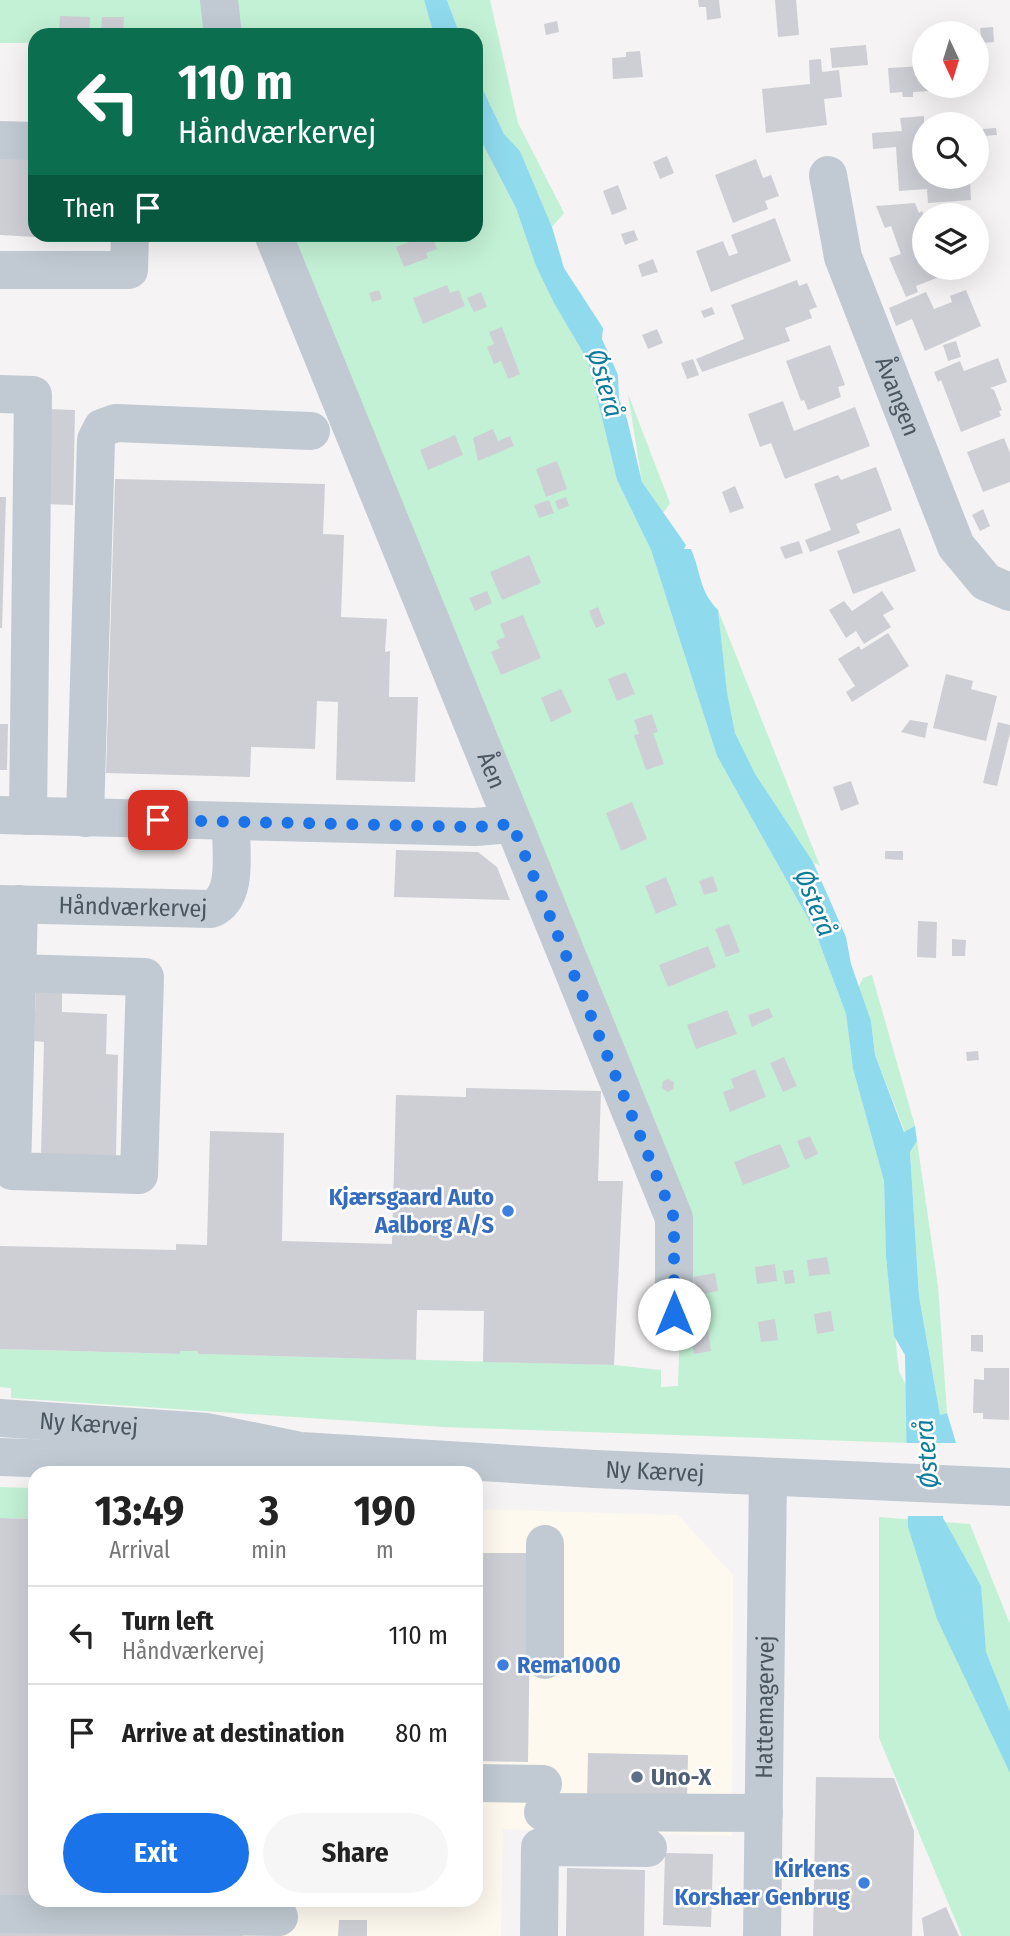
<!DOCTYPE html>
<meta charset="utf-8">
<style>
body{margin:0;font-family:"Fira Sans Condensed",sans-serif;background:#f6f6f6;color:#222;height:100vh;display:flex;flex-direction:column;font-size:26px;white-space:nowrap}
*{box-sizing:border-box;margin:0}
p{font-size:23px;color:#767676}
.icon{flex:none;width:38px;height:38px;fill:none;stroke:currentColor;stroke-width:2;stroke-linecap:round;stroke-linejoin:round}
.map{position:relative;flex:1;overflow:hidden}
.details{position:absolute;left:28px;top:1466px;width:455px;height:441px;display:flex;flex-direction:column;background:#fff;border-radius:21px;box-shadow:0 7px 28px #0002}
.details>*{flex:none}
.guide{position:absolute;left:28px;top:28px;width:455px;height:214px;border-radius:21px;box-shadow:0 7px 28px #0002;background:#0b6e4f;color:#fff;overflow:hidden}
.needle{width:46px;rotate:176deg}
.controls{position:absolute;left:912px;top:21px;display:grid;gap:14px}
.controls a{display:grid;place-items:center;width:77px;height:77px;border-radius:50%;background:#fff;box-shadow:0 7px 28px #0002;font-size:35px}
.pin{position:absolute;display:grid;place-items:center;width:60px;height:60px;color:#fff;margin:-30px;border-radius:14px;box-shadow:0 4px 10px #0006}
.me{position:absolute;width:77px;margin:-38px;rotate:0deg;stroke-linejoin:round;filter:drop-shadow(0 0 5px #0008)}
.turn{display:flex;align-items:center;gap:24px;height:147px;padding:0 35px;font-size:32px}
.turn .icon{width:91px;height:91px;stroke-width:2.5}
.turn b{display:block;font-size:49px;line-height:60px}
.then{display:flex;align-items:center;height:66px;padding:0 35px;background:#0003;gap:14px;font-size:26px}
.eta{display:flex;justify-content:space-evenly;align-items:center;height:119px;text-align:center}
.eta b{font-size:42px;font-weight:700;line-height:49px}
.primary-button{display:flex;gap:14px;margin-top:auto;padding:14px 35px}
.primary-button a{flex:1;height:80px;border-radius:42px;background:#1a73e8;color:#fff;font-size:28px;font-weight:700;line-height:80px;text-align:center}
.primary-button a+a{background:#f6f6f6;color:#222}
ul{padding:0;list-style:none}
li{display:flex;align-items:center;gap:21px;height:98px;padding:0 35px;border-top:2px solid #e0e0e0}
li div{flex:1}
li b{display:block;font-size:26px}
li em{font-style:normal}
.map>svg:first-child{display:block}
</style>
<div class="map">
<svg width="1010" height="1936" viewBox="0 0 1010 1936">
<rect width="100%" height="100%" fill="#f5f3f3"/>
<path fill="#fdf9ef" d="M0,1487L35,1488V1900H476V1509L678,1515L733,1575L732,1836L503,1829L501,1936H0Z"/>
<path fill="#c3f1d5" d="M0,0H208L212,35H35V43H0Z
M235,0H424L434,35H239Z
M447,0H490L518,123L564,213L552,227L520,151L504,134L476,75V35H460Z
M476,131L516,208L536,266L554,302L588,361L617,480L651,550L717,756L815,931L846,1014L853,1069L884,1181L886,1257L899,1371L906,1386L909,1443L443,1427L11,1398V1388L0,1387V1349L180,1354V1351H198V1354L614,1365L661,1370V1387L678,1386L682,1267L292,235L476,234Z
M628,394L670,503L663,513L642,482Z
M718,610L820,866L813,862C786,821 751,779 735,733C722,694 722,650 718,610Z
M872,975L915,1126L905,1132L875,1055L871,1021L858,988L863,978Z
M917,1141L938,1286L947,1413L940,1415L919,1296L910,1152Z
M0,1487L35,1488V1519L0,1518Z
M879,1517L970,1524L1010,1624V1936H962L879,1738Z"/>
<path fill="#90daee" d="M424,0H447L460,35H434Z
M476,75L504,134L520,151L552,227L564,268L603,328L602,339L618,375L619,399L627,419L642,482L686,545L684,549H691C701,572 699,591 718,610L727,693L735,733L755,774L813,862L846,937L851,964L871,1021L875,1055L904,1132L915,1126L917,1141L910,1152L919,1296L940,1415L947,1413L956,1443L945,1464L943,1518L981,1586L986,1652L1010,1712V1773L937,1619L908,1527L905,1355L894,1336L886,1257L884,1181L853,1069L846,1014L815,931L717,756L651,550L617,480L588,361L554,303L536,266L516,208L476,131Z"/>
<path fill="#f5f3f3" d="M905,1443H960L949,1465L947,1516H905Z"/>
<path fill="#cdcfd5" d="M698,0H719L721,18L707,20L706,7H699Z
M775,0H796L799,35L778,37Z
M60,16L90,17L89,35L59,34Z
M102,17H124L123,35H101Z
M557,21L559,32L546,35L544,24Z
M993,27L994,42L982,43L980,28Z
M359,28L360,35H328V34Z
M866,45L868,65L832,68L830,48Z
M640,51L643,77L613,79L612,58L626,57V52Z
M821,59L822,72L839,70L842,97L824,99L827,125L766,133L762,89L810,84L809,60Z
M924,66V86H930V91L913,92V97H903L902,92L890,93L888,68Z
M924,116V129H920L921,139H924V177H942V184L970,182L971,200L928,203L927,189L899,191L896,147L873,149L872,133L902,131L900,118Z
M996,128L997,135L983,136V129Z
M0,155L35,156V237L0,235Z
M667,156L674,173L660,179L653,162Z
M756,159L763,178L771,175L779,196L765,201L768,209L733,223L715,175Z
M618,185L627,209L612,215L603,191Z
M915,203L919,213L922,211L924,216V268H962L916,286L918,292L906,297L889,258L901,254L891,226L885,228L876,206Z
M775,218L791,261L711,292L696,251L723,241L729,256L738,253L731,235Z
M634,230L638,240L625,245L621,234Z
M432,234L437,249L426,253L428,258L404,267L396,247Z
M653,259L658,272L642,277L638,265Z
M797,280L799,286L807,283L817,307L809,310L812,318L785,328L790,341L702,372L696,359L744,339L731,305Z
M447,285L450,293L459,290L465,306L423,324L413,298Z
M379,290L382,299L372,302L369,293Z
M966,290L981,326L925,351L912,319L896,326L889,308L926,292L934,309L952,302L950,296Z
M481,292L487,307L474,312L467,298Z
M712,307L715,314L704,318L701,311Z
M502,327L520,374L508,379L501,361L494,364L487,347L494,344L489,332Z
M657,329L663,343L648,349L642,335Z
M956,341L961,357L948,361L943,345Z
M830,345L845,385L838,387L841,397L808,410L804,400L801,401L786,361Z
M998,358L1007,382L990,388L994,390L1002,410L999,411L1001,416L961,432L941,380L938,382L934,372L960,361L964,371Z
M693,359L699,375L687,379L681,363Z
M783,401L794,431L855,407L870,446L785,479L771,443L760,447L748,414Z
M46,409L75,410L73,505L44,504Z
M493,429L498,441L510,436L514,446L478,461L473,438Z
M455,435L463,455L428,470L420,450Z
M1004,438L1010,453V482L983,492L967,452Z
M557,461L567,489L546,497L536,469Z
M876,467L892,510L856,524L860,533L810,552L805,540L831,530L814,484L838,475L841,480Z
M115,479L325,484L323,534L344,535L341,617L387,619L385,652L390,651L389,697H418L415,782L336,780L338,702L317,701L315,749L251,747L250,777L106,773Z
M735,486L744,508L730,513L722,492Z
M0,497H6L2,628H0Z
M566,497L569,506L558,510L555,501Z
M549,500L554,513L539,518L534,505Z
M983,509L990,526L980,531L972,515Z
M900,528L916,571L853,594L837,551Z
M799,541L803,553L785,559L780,547Z
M529,555L541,583L502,600L490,572Z
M487,591L492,603L475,611L469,598Z
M882,591L894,609L883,615L891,627L864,644L856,631L846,638L829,610L844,601L852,611Z
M598,607L605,624L596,628L589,611Z
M523,615L541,658L501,675L491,652L500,648L496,641L505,637L500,624Z
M888,633L909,666L852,702L846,692L855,686L838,659L859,646L861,650Z
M626,672L635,694L617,701L608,679Z
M946,674L973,681L971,689L997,696L986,741L933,728Z
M561,689L572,712L551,722L541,698Z
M652,714L658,732L653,733L664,764L646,770L634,735L639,734L634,720Z
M910,720L928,723L925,738L901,732Z
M998,722L1010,725V733L997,786L983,783Z
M0,724H8L7,770H0Z
M851,781L859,804L841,811L833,787Z
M632,802L647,839L621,851L606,813Z
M396,850L478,852L497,867L510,900L394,897Z
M885,851H903V860L885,859Z
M713,876L718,891L704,895L699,881Z
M666,877L677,905L656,914L645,886Z
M918,921L937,922L936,958L917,957Z
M729,924L740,952L726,957L715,929Z
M952,939L966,940L965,956H952Z
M708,946L716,967L668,987L659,965Z
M36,989H62V1012L107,1014L106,1054L118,1055L116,1156L41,1154L44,1042L34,1041Z
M769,1008L773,1017L752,1027L748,1015Z
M727,1010L737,1034L696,1049L687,1025Z
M978,1051L979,1060L967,1061L966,1052Z
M784,1057L797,1086L783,1092L770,1063Z
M755,1069L766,1097L730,1112L723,1092L734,1088L731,1079Z
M668,1079L674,1082L673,1089L668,1092L662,1088L663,1081Z
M466,1088L601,1091L598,1181H623L614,1365L483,1362L484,1311L417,1310L416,1360L198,1354V1351H180V1354L0,1349V1246L176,1250V1244L207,1245L210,1131L284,1133L282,1241L392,1244L396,1095L466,1097Z
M810,1136L818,1154L805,1160L797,1141Z
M780,1144L790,1167L743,1185L734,1162Z
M827,1257L830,1274L809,1276L807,1260Z
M775,1264L777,1281L757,1284L755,1267Z
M793,1270L795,1283L785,1284L783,1271Z
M715,1273L718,1291L697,1295L693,1277Z
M831,1311L834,1331L817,1334L814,1314Z
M775,1319L778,1340L761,1342L758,1322Z
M708,1330L711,1351L694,1354L690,1332Z
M971,1335H983V1352L971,1351Z
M984,1368H1009V1420L983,1419V1413H973L974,1379L984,1380Z
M0,1518L35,1519V1900H244L243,1936H0Z
M476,1553H531L528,1762L476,1761Z
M588,1753L688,1755L687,1801L587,1800Z
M816,1777L894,1778L914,1831L912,1936H813Z
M665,1853L713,1854L711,1927L663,1925Z
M567,1868L645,1870L644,1936H566Z
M946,1907L959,1936H924L922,1918Z
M339,1920H367V1936H338Z"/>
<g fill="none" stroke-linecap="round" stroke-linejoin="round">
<g stroke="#c1cad2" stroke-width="38">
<path d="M219,0L223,35"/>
<path d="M0,140L35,141"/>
<path id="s1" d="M828,175L843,257L956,546L986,582L1010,592"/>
<path id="s2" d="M273,234L674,1218V1314"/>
<path d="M0,270H129L130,234"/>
<path d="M0,394L33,395L28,816"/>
<path d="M0,815L475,827L512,824"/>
<path d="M85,818L96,440L102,428L116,423L311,431"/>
<path id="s3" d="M0,904L211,909C240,897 230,849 231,822"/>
<path d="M17,973L145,977L139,1175L12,1171L19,904"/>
<path id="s4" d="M0,1418L207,1432L301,1451L595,1469L1010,1487"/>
<path d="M0,1457L205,1464L270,1455"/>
<path d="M545,1544V1660"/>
<path d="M476,1783L543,1784"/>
<path d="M543,1812L764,1813"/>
<path d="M0,1914L279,1917"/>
<path d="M539,1936L540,1847L648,1848"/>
<path id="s5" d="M762,1936L768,1477"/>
</g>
</g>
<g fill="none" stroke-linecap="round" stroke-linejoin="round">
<path stroke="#1a73e8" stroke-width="12" stroke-dasharray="0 21.6" d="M158,820L475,827L512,824L674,1218V1314"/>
</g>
<g fill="#3f7fe0" stroke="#fff" stroke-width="2.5">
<circle cx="508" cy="1211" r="7"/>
<circle cx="503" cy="1665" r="7"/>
<circle cx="864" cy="1883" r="7"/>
</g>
<circle fill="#5c6f8a" stroke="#fff" stroke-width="2.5" cx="637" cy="1777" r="7"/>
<g text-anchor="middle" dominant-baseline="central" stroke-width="5" stroke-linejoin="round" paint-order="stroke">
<g font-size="24" fill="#4a5661" stroke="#fff">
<text stroke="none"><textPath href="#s1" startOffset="233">Åvangen</textPath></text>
<text stroke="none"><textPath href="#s2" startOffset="579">Åen</textPath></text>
<text stroke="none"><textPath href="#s3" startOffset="133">Håndværkervej</textPath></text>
<text stroke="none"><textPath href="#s4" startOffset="89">Ny Kærvej</textPath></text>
<text stroke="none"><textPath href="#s4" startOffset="658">Ny Kærvej</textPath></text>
<text stroke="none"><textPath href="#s5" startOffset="229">Hattemagervej</textPath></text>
</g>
<g font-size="24" font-weight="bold" fill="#366cbe" stroke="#fff" text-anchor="end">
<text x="494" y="1197">Kjærsgaard Auto<tspan x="494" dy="28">Aalborg A/S</tspan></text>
<text x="517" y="1665" text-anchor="start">Rema1000</text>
<text x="850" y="1869">Kirkens<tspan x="850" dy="28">Korshær Genbrug</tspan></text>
</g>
<g font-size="24" font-weight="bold" fill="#4e5e75" stroke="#fff" text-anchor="start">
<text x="651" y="1777">Uno-X</text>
</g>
<g font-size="26" font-style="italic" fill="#0c7c9b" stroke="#fff">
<text transform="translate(605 383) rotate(74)">Østerå</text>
<text transform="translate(815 903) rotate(68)">Østerå</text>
<text transform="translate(927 1454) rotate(-95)">Østerå</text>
</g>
</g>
</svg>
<div class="controls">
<a><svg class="needle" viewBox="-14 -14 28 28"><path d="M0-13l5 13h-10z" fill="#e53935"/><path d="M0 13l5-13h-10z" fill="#767676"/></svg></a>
<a><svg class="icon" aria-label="search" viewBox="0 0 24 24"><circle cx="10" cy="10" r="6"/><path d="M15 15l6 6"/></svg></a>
<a><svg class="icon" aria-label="layers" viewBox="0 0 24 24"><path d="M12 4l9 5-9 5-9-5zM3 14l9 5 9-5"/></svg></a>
</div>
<div class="pin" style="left:158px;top:820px;background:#d93025"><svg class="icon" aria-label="arrive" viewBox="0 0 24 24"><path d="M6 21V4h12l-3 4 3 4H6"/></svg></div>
<svg class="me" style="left:674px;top:1314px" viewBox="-20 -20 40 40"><circle r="19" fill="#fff"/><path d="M0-13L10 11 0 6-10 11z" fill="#1a73e8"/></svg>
<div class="guide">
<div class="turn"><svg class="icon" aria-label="left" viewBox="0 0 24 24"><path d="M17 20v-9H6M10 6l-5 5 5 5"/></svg><div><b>110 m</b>Håndværkervej</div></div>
<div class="then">Then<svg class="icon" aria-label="arrive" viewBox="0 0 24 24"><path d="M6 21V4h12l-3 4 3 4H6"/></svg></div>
</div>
<section class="details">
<div class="eta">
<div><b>13:49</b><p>Arrival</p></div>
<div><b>3</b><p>min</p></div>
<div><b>190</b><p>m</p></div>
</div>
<ul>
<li><svg class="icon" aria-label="left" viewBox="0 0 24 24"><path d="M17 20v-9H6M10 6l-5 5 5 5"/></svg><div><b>Turn left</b><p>Håndværkervej</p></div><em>110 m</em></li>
<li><svg class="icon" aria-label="arrive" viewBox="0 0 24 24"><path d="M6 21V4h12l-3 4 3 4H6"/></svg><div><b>Arrive at destination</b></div><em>80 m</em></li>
</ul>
<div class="primary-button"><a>Exit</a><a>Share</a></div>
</section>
</div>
